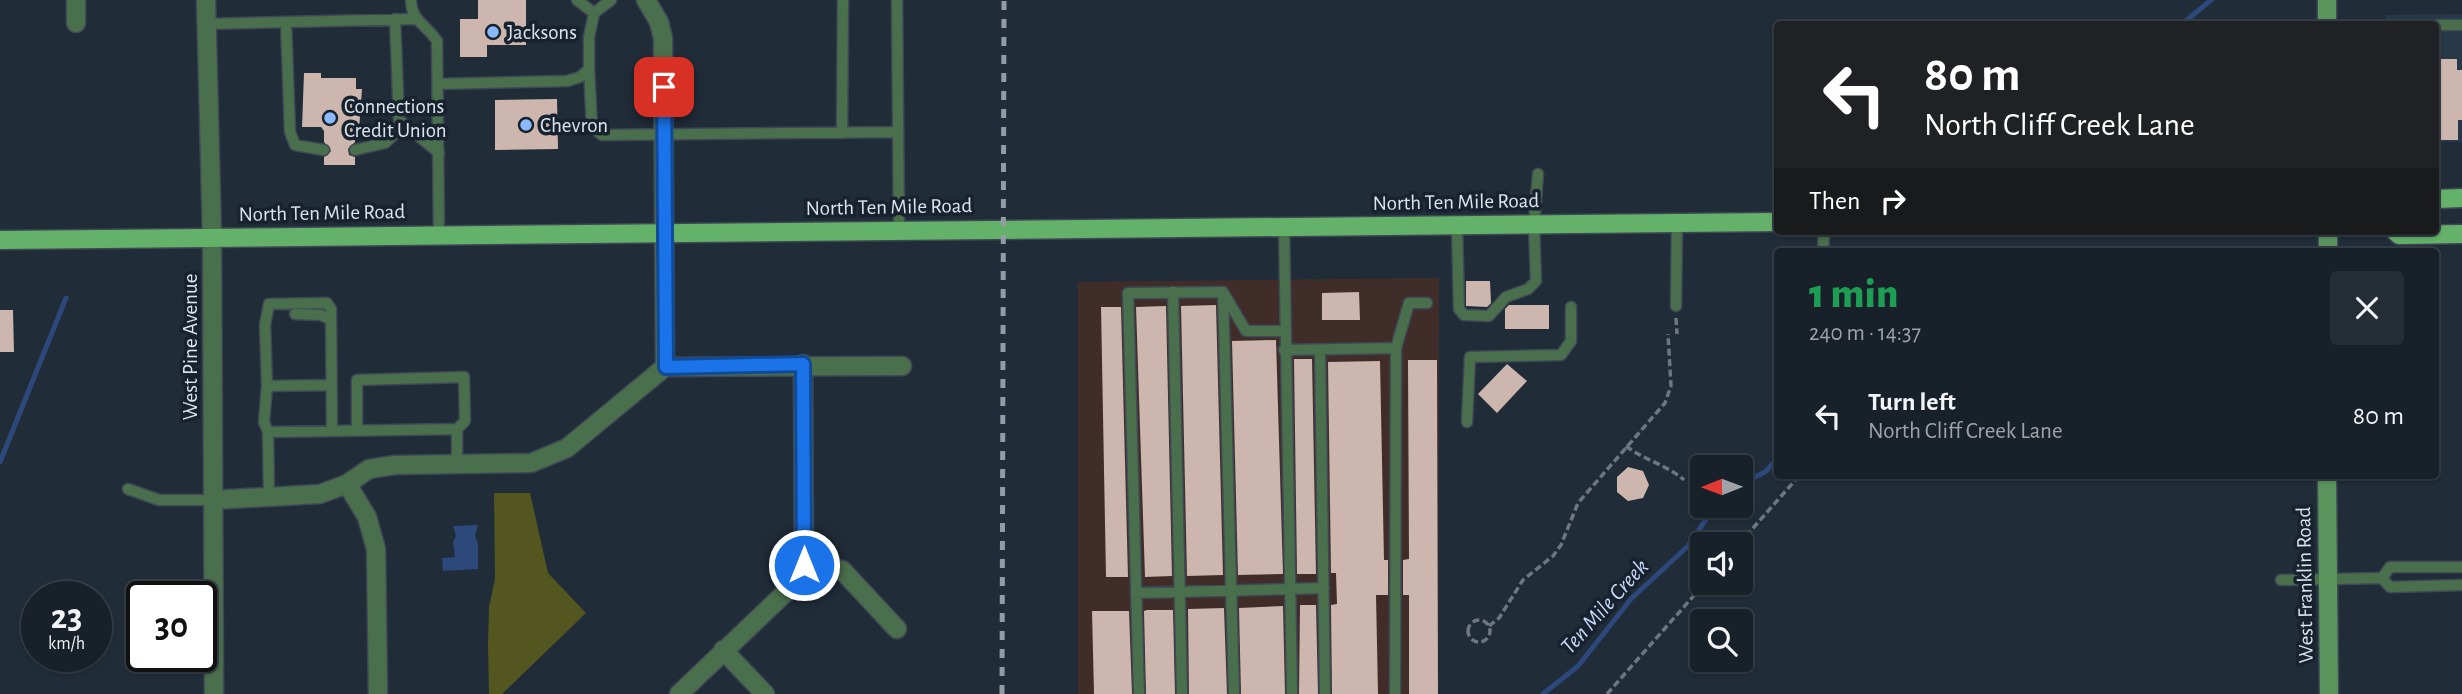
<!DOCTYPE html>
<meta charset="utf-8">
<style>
body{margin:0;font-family:"Alegreya Sans",sans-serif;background:#252e36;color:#f1f3f6;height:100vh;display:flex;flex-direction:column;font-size:26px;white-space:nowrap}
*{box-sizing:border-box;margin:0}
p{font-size:23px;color:#9fa3a8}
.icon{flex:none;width:38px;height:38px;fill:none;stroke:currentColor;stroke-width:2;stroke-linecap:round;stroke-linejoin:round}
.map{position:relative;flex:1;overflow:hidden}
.side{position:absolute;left:1774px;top:248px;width:665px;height:231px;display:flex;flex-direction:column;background:#18212a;border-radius:7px;box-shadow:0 2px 5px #0004,0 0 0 2px #363e47}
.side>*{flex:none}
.banner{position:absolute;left:1774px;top:21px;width:665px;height:214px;border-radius:7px;box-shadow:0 2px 5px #0004,0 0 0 2px #363e47;background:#202124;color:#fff;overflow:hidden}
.needle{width:46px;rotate:269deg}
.fabs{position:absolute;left:1690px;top:455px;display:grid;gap:14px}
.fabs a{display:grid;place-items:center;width:63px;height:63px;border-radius:7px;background:#18212a;box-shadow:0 2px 5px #0004,0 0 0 2px #363e47;font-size:35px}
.speed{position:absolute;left:21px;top:581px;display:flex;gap:14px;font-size:35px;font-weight:700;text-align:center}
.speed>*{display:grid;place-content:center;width:91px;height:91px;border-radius:50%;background:#18212a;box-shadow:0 2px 5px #0004,0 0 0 2px #363e47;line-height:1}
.speed small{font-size:18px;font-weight:400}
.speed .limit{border:4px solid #111;border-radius:10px;background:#fff;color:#111}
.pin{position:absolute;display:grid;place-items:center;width:60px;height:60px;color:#fff;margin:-30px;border-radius:14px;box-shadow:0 4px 10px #0006}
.me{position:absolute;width:77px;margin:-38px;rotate:0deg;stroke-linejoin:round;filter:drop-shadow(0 0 5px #0008)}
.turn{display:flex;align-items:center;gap:24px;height:147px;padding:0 35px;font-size:32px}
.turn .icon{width:91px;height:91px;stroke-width:2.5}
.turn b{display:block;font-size:49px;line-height:60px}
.then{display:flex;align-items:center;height:66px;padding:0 35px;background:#0003;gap:14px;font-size:26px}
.round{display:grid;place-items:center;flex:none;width:74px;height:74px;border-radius:7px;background:#252e36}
.headline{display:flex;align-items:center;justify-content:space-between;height:119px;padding:0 35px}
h1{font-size:42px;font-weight:800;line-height:52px;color:#1e9e55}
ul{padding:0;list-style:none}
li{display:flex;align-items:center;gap:21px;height:98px;padding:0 35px}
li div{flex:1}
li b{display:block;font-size:26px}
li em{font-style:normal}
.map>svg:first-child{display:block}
</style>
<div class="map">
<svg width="2462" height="694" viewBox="0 0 2462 694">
<rect width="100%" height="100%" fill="#202c38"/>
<path fill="#273848" d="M2462,14V142H2436V24H2386V15Z"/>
<path fill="#402d29" d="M1439,278L1438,694H1078V282Z"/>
<path fill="#54561f" d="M494,493H530L548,573L586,613L502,694H489L488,645L489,607L495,579Z"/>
<path fill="#2d487b" d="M478,525L475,536L478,544V569L443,571L442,558L455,557L453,542L456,536L453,526Z"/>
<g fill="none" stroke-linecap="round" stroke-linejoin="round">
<path stroke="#2d487b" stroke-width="5" d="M2182,24L2211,0
M0,462L66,298
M1741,484L1765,472L1778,458
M1543,694L1578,666L1631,599L1688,546L1715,506"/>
</g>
<path fill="#ccb6ae" d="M478,0H526V45H487V57H460V19H478Z
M2436,59H2457V70H2462V120H2458V140H2436Z
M304,73H321V78H356V89H362L359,130H355V142L348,149L349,155L355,157V165H324V157L331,151L324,142V131L321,127H302Z
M557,99L558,149L495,150V100Z
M1466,281H1490L1491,303L1487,307L1466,306Z
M1359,292L1360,320H1322V293Z
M1216,305L1223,575L1187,576L1181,306Z
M1509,305H1549V329H1505V309Z
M1166,306L1172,576L1145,577L1136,307Z
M1101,307H1121L1128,577H1106Z
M0,310H13L14,352H0Z
M1276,340L1283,574L1238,575L1232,341Z
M1294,359H1312L1316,574H1297Z
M1408,360H1437L1438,694H1409V595H1403V560L1409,559Z
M1380,361L1384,560H1388V595H1376L1378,694H1332L1331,605L1337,604L1336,573H1331L1328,362Z
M1507,364L1527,381L1497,413L1478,394Z
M1628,467L1643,471L1649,485L1643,498L1628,501L1617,492V477Z
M1300,605H1316L1318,694H1299Z
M1283,606L1285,694H1241L1239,608Z
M1224,608L1227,694H1189L1188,609Z
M1147,610H1173L1175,694H1146L1144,611Z
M1092,611H1129L1132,694H1094Z"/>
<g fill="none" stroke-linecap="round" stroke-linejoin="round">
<defs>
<path id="service" d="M411,0C411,21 427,25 437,41L439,234
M577,0L594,13L611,0
M897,0L899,230
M395,19L399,120L439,153
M286,22L290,132L295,145L324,150
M206,24L415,19
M2436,25H2462
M589,69L592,127L602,135L897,132
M438,84L567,81L580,77L589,69V37L594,13
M842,133L843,0
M355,150L385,143L403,126
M1457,225L1459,309L1464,315L1489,316L1506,297L1528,289L1536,281L1534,224L1538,174
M1284,226L1292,694
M1823,252L1824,231
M1173,292L1182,694
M1223,293L1234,694
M1676,306L1677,222
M295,314L321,315L331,320
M1396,348L1409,303H1427
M1284,350L1396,348L1395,694
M1320,350L1325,694
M267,386L265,325L269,304L327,303L331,309L332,430
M1467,422L1470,357L1561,355L1571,341V307
M357,430V380L464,377L465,421L457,429
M268,432L457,429V464
M128,489L159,500H213
M269,498L268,432L264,422L267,386L331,385
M2382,578L2390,587L2462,585
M2281,580L2382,578L2390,567H2462
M1136,593L1324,588
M1139,694L1128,293L1223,292L1246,331H1284"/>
<path id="minor" d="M646,0L659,22L663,38L665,367
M76,23V0
M803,364L804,565
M347,484L367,517L376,549L378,694
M213,500L320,494L347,484L369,469L395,465L531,463L567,448L665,367L902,366
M804,565L842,570L897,629
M723,650L765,694
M679,694L788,590L804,565"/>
<path id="tertiary" d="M206,0L212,237L214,694"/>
<path id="secondary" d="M2327,0V24
M2328,252V231
M2327,476L2329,694"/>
<path id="primary" d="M2436,199L2462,198
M2395,231L2399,235L2462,234
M0,240L1778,222"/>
</defs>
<use href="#service" stroke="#3e4955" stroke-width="13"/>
<use href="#minor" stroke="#3e4955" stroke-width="21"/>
<use href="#tertiary" stroke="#3e4955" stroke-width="21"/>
<use href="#secondary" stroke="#3e4955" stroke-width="21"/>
<use href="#primary" stroke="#3e4955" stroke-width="21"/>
<path stroke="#6d7782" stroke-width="3.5" stroke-dasharray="7 3.5" stroke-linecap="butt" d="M1676,318L1677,334
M1626,446C1644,460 1667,465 1684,480
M1739,544L1799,476
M1468 631a11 11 0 1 1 22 0a11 11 0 1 1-22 0Z
M1489,626L1499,618L1523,580L1553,556L1561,545L1578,503L1665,403L1671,386L1668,334
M1607,694L1705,583"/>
<use href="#service" stroke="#4a6f4c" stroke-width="10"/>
<use href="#minor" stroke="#4a6f4c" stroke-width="18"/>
<use href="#tertiary" stroke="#4a6f4c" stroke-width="18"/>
<use href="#secondary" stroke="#59945d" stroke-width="18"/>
<use href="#primary" stroke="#64b169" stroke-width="18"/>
<path stroke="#929ca5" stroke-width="5" stroke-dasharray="9 9" stroke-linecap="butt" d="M1002,694L1004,0"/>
</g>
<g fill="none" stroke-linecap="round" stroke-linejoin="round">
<defs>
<path id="route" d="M664,87L666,367L803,364L804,565"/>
</defs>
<use href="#route" stroke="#114b97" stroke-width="18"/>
<use href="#route" stroke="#1a73e8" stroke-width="12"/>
</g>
<g fill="#8abafc" stroke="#17222e" stroke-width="2.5">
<circle cx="493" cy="32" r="7"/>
<circle cx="330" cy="118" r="7"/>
<circle cx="526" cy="125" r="7"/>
</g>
<g text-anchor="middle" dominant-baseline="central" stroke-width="7" stroke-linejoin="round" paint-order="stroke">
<g font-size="21" fill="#dbe3eb" stroke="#17222e" text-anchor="start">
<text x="507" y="32">Jacksons</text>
<text x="344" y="106">Connections<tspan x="344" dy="24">Credit Union</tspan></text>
<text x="540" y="125">Chevron</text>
</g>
<g font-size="21" fill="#dbe3eb" stroke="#17222e">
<text transform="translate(1456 202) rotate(-1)">North Ten Mile Road</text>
<text transform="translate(889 207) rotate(-1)">North Ten Mile Road</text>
<text transform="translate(322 213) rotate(-1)">North Ten Mile Road</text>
<text transform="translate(190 347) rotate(-90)">West Pine Avenue</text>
<text transform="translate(2305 585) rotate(-91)">West Franklin Road</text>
</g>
<g font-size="23" font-style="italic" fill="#c8dbfb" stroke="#17222e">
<text transform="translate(1605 607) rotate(-48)">Ten Mile Creek</text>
</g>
</g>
</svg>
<div class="fabs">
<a><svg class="needle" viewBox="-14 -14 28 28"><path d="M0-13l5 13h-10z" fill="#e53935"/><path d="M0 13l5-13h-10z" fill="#9fa3a8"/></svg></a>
<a><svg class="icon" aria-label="sound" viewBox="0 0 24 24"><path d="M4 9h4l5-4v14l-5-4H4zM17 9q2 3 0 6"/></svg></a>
<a><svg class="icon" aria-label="search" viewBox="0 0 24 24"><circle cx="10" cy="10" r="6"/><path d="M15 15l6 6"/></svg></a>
</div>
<div class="speed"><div>23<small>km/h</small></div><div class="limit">30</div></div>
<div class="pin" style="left:664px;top:87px;background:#d93025"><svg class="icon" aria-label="arrive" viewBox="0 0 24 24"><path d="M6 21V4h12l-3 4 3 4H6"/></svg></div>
<svg class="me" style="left:804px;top:565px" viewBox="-20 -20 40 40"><circle r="17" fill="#1a73e8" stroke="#fff" stroke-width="3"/><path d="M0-11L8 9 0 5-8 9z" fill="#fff"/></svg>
<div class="banner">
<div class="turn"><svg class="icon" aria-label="left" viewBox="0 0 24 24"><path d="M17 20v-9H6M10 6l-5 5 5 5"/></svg><div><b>80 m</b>North Cliff Creek Lane</div></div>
<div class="then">Then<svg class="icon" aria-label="right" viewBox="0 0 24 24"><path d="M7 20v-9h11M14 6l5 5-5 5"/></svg></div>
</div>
<section class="side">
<div class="headline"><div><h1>1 min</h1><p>240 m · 14:37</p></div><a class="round"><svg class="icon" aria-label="close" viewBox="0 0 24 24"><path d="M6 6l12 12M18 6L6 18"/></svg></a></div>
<ul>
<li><svg class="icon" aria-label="left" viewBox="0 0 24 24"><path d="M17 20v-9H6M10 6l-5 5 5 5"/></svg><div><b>Turn left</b><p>North Cliff Creek Lane</p></div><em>80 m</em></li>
</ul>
</section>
</div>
